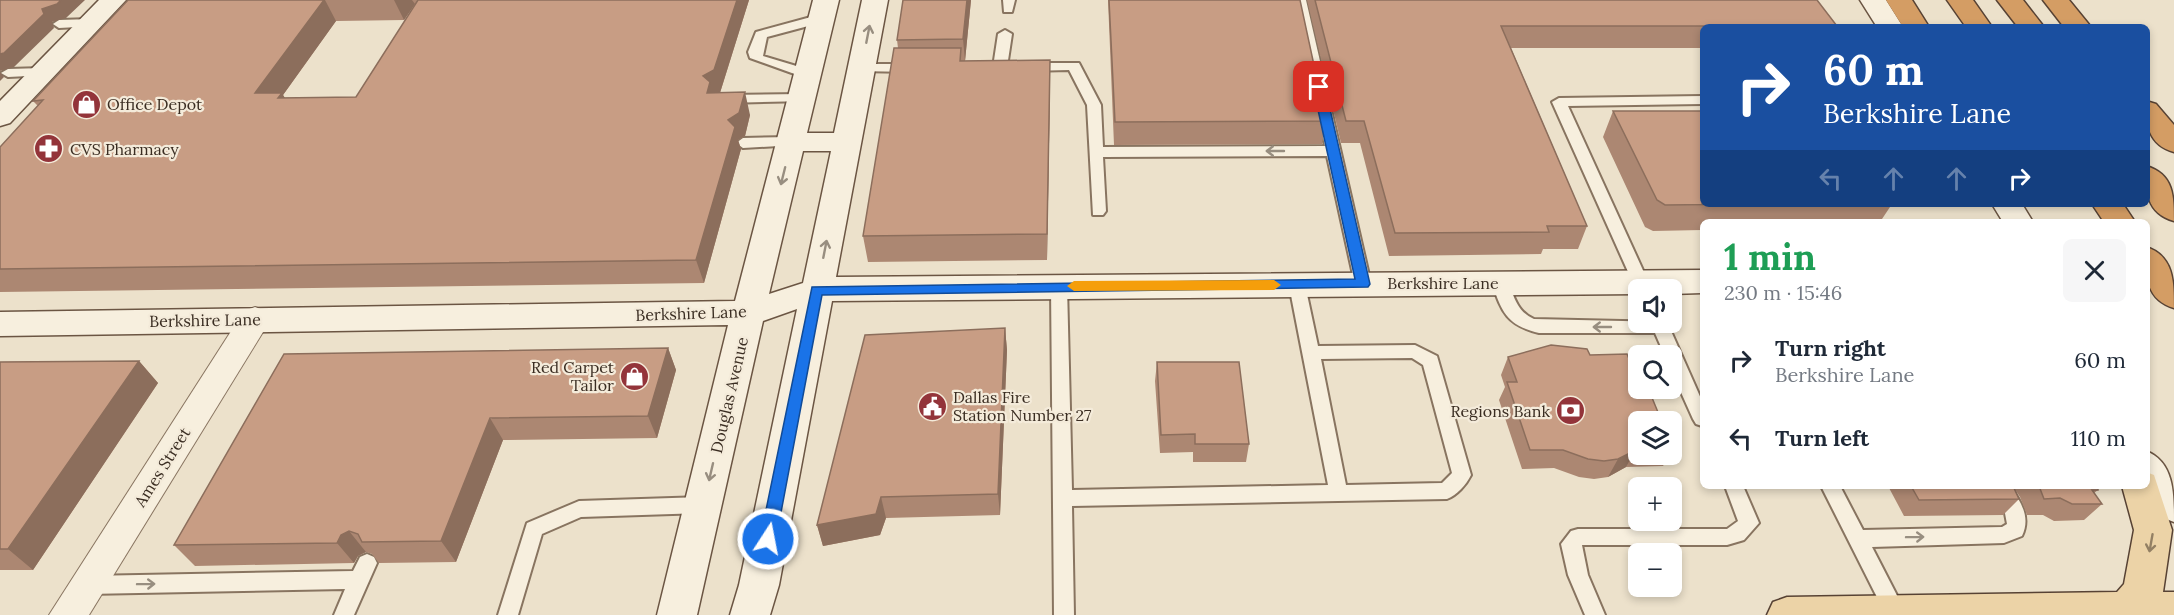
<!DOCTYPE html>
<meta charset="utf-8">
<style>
body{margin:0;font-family:Lora,serif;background:#f6f6f7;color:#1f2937;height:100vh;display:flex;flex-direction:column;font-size:22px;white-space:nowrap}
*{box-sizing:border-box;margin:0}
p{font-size:20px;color:#747a83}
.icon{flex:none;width:33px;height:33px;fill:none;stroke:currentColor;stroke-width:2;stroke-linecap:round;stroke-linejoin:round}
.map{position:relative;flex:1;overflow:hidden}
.panel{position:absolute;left:1700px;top:219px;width:450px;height:270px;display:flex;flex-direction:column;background:#fff;border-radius:9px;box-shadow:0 3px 9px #0003}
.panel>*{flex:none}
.banner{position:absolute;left:1700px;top:24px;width:450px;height:183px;border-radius:9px;box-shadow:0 3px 9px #0003;background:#1a4fa0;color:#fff;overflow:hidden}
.controls{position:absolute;left:1628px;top:279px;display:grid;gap:12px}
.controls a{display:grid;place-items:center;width:54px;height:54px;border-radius:9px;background:#fff;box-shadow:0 3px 9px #0003;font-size:30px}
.pin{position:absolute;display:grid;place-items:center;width:51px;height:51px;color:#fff;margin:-26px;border-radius:12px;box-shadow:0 3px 9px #0006}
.me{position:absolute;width:66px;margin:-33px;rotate:11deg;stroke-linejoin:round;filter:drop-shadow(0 0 4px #0008)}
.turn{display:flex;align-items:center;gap:21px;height:126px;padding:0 24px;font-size:27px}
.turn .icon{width:78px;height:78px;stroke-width:2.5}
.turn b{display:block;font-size:42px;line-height:51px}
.lanes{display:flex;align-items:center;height:57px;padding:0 24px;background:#0003;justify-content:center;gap:30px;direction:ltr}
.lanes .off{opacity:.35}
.round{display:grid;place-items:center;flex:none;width:63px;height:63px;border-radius:9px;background:#f6f6f7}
.head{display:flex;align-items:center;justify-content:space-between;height:102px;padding:0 24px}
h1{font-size:36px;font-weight:800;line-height:45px;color:#1e9e55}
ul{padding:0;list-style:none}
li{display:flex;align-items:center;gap:18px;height:78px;padding:0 24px}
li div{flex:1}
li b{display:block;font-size:22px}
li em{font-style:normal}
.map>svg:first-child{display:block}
</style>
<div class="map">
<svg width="2174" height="615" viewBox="0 0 2174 615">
<rect width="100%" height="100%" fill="#ece1cb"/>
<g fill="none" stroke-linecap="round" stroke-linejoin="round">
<defs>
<path id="lane" d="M1003,0H1015L1012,12H1004Z
M1294,0H1306L1371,284L1363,290L1355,284L1327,156L1103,157L1106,211L1103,215H1093L1087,105L1069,70L1028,71L1021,67L1028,63H1079L1101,105L1103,147L1325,146Z
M822,14L827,15V21L767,37L763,56L813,71V77H803L750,58L748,52L756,32Z
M91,19L96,20V26L59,28L53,24L59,20Z
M1005,30L1012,34L1007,67L1000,71L993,67L998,34Z
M862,64H912L919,68L912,72L857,71L855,68Z
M43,68L48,69V75L8,77L1,73L8,69Z
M802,94L809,98L807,101L725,103L718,99L725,95Z
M1702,96V104L1568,106L1652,290H1638V294L1552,102L1559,98Z
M791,137L796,139L798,142L796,145L743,148L736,143L743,138Z
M1500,277C1515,282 1510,309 1534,319L1667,322L1702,401V426L1696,424L1693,419L1671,370V356H1665L1655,333H1539C1507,325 1502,313 1492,283Z
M1297,279L1305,285L1318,346L1415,345L1437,356L1471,475C1466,485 1457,495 1447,499L1072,506L1074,615H1054L1051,286L1053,282L1059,280L1067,286L1072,490L1328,485L1289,285ZM1412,358L1423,365L1452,473L1442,483L1346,485L1321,359Z
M1725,486H1743L1759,523L1744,540L1727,545H1582L1588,575L1605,615H1585L1568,575L1561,544L1571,531L1578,529H1727L1738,521Z
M1821,486H1840L1863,530L2002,527L2007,524L2004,508L1991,486H2010C2021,502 2031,517 2022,536L2004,543L1872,547L1906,613L1886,615Z
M703,497L710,499L713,505L710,511L703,513L581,517L542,534L518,615H498L527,523L579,501Z
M367,554L374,557L377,563L354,615H334L345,589L87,594L80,591L77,585L80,579L87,576L353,571L360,557Z"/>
<path id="street" d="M255,307L266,311L271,319L89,615H49L244,311Z"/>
<path id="secondary" d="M99,0H126L10,123L0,126V101Z
M813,0H839L807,133H834L862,0H888L836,277L1702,270V293L1671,294V290H1638V294L832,301L779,585L770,615H730L739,585L797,309L763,321L697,615H657L728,325L0,336V312L735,301ZM803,151H831L803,283L769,294Z
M1860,0H1886L1903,27H1877Z
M1992,204H2022L2033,222H2003Z
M2146,451C2174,462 2174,493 2174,522L2161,517L2139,486H2146Z"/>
<path id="primary" d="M2146,472L2154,475L2172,530L2163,592H2174V615H1767L1773,602L1787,597L2117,592L2124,584L2134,530L2122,486H2146Z"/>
<path id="highway" d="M1886,0H1912L1929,27H1903Z
M1947,0H1973L1992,27H1966Z
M1997,0H2023L2044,27H2018Z
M2043,0H2069L2091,27H2064Z
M2146,101L2156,104L2174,125V152C2148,145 2146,124 2146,101Z
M2146,166C2174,174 2174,197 2174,221C2146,213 2146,191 2146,166Z
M2092,204H2123L2135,222H2104Z
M2146,247C2174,256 2174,282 2174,308C2144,299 2146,273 2146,247Z"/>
</defs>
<use href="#lane" stroke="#887460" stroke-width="4"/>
<use href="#street" stroke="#887460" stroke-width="2"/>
<use href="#secondary" stroke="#6b5543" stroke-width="3"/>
<use href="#primary" stroke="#574234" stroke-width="3"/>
<use href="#highway" stroke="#574234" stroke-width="3"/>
<use href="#lane" fill="#f7efde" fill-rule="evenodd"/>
<use href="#street" fill="#f7efde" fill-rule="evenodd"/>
<use href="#secondary" fill="#f7efde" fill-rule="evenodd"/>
<use href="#primary" fill="#ecd3a7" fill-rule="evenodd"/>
<use href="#highway" fill="#d49d64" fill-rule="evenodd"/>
</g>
<path fill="#ac8772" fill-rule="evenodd" d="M128,0H749L720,93L750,115L745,136L738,140L741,149L704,283L0,292V147L38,106L33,101ZM415,4V5L356,97L285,98L283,95L336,21L404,20Z
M971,0L965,61L1050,60V86L1047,260L868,262L863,236L898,48L897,40Z
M1108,0H1300L1326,121L1322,144L1114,145Z
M1307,0H1817L1837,26L1836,27H1702V48H1511L1587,226L1578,249H1543L1541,254L1389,256L1360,143H1341Z
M1613,111L1702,204H1892L1880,222H1702V230L1653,231L1645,227L1603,137Z
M1005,328L1007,350L1000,515L886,518L880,535L823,546L817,525Z
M668,348L676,370L657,438L503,440L456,562L379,563L372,554L366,552L358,556L354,563L195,566L174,545Z
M1590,355L1638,422V454H1671L1663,466L1626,467L1608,477L1594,479L1579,477L1554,468L1522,469L1499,400L1505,387L1501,375L1508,357Z
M139,361L158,383L33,570H0V362Z
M1157,362L1249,444L1246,462H1193V452L1160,453L1155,381Z
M1888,486H2098V490L2094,493L2102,504L2084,520L2054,521L2043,515H2027L2020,497L2016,491L2019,499L2003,515L1904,516Z"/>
<path fill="#8c6e5c" d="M61,0H85L66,18L52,22L54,28L14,67L0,71V54L42,9Z
M324,0H325L336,21L283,95L295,115L255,93Z
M394,0H412L415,4L404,20Z
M737,0H749L713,115L703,76Z
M967,0H971L965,61L963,39Z
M1050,60V86L1047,260V234Z
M0,72L4,77L0,81Z
M745,92L750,115L745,136L738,140L741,149L704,283L696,260L728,120Z
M1005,328L1007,350L1000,515L998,494Z
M668,348L676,370L657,438L648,416Z
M139,361L158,383L33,570L8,549Z
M490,418L503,440L456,562L441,541Z
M1636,449L1626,467L1608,477L1618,459Z
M881,497L886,518L880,535L823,546L817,525Z
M349,531L366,552L358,556L354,563L337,543L341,535Z"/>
<path fill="#c89d84" stroke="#8c6e5c" stroke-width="1.5" d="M0,0H61L57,4L42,9L44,14L4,53L0,54Z
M128,0H324L255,93H282L278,98L356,97L418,0H737L714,70L703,76L710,82L707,93L745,92L739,113L728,120L735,127L696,260L0,269V147L43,100L33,101Z
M903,0H967L963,39L897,40Z
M1109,0H1300L1326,121L1115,122Z
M1315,0H1817L1837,26H1501L1587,226H1547L1549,232L1395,233L1364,121H1346Z
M894,48H961L960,61L1050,60L1047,234L863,236Z
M1613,111H1702V204H1754L1665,205L1657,200Z
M1005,328L998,494L881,497L876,514L817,525L865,335Z
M1551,345L1587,349L1590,355L1627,354L1638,380V388H1648L1662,422H1638V449L1618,459L1604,461L1588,459L1563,450H1530L1507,382H1517L1508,357Z
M668,348L648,416L490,418L441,541L362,542L358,534L349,531L341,535L337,543L174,545L284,354Z
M139,361L8,549H0V362Z
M1157,362H1239L1249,444H1195V434L1161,435Z
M1911,486H2013L2019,499L1919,500Z
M2039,486H2098V490H2092L2102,504H2072L2060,498L2044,499Z"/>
<defs><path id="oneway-shaft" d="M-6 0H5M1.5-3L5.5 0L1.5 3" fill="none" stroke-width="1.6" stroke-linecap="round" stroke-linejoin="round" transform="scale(1.5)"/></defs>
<g stroke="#988e80">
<use href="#oneway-shaft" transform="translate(868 34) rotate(-79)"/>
<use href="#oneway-shaft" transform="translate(1275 151) rotate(180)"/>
<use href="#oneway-shaft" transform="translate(783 176) rotate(104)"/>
<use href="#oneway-shaft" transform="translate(825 249) rotate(-79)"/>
<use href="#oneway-shaft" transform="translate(1602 327) rotate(-180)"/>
<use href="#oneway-shaft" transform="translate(711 472) rotate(103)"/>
<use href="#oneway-shaft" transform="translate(1915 537) rotate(-1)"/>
<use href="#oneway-shaft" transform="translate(146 584) rotate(-1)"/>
</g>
<use stroke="#938064" href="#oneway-shaft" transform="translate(2151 543) rotate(100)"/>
<path fill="#1a73e8" stroke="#114b97" stroke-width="1.5" d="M1319,83L1325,87L1370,284L1368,287L822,295L776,539L774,544H762L760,539L812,287L1355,279L1313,87Z"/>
<path fill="#f59e0b" d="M1274,280L1281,285L1274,290L1074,291L1067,286L1074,281Z"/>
<defs>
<symbol id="shop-disc" viewBox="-11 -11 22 22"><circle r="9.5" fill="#93343a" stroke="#f4ebda"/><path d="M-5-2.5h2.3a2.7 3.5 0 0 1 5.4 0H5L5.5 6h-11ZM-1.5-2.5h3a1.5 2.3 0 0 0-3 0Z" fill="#fff"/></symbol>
<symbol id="pharmacy-disc" viewBox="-11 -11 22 22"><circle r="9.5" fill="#93343a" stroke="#f4ebda"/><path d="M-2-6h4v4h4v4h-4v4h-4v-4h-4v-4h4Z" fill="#fff"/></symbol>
<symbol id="civic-disc" viewBox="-11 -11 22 22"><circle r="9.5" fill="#93343a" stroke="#f4ebda"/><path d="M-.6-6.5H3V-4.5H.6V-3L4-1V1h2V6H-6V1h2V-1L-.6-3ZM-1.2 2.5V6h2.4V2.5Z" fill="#fff"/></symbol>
<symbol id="bank-disc" viewBox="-11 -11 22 22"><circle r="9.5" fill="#93343a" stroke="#f4ebda"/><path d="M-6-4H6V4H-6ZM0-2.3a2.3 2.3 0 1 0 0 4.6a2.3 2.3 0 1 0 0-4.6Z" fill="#fff"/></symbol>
</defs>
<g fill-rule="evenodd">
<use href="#shop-disc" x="70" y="88" width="33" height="33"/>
<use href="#pharmacy-disc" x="32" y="132" width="33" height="33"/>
<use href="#shop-disc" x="618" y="360" width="33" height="33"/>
<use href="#civic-disc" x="916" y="390" width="33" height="33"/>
<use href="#bank-disc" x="1554" y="394" width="33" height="33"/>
</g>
<g text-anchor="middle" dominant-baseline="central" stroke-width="4.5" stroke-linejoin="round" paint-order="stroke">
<g font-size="16" fill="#3a2d22" stroke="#f4ebda" text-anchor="start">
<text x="107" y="104">Office Depot</text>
<text x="70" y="149">CVS Pharmacy</text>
<text x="614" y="367" text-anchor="end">Red Carpet<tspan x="614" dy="18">Tailor</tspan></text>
<text x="953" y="397">Dallas Fire<tspan x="953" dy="18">Station Number 27</tspan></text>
<text x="1550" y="411" text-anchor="end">Regions Bank</text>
</g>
<g font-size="16" fill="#3a2d22" stroke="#f4ebda">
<text x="1443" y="283">Berkshire Lane</text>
<text transform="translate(691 313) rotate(-2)">Berkshire Lane</text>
<text transform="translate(205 320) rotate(-1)">Berkshire Lane</text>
<text transform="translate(729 395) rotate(-77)">Douglas Avenue</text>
<text transform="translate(162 467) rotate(-58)">Ames Street</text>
</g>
</g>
</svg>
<div class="controls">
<a><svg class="icon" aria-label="sound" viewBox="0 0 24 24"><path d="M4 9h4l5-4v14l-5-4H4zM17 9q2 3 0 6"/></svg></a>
<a><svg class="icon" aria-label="search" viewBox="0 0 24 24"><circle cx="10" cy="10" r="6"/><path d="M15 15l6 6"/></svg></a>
<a><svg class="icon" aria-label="layers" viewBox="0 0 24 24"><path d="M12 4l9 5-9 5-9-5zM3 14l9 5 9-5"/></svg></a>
<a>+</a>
<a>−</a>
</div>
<div class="pin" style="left:1319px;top:87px;background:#d93025"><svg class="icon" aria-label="arrive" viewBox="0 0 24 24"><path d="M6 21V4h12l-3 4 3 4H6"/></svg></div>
<svg class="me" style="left:768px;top:539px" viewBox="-20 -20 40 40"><circle r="17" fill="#1a73e8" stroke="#fff" stroke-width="3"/><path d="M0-11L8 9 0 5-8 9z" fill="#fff"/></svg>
<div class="banner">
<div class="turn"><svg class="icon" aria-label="right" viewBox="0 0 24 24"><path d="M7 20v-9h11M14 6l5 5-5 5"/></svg><div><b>60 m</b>Berkshire Lane</div></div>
<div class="lanes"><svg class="icon off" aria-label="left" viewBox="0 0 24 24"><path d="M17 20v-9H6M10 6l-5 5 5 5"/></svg><svg class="icon off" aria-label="ahead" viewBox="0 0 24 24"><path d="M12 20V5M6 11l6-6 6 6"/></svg><svg class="icon off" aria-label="ahead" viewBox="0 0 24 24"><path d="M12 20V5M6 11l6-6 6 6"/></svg><svg class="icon" aria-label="right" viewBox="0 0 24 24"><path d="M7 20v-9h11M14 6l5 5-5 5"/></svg></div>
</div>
<section class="panel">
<div class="head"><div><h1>1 min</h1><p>230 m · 15:46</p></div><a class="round"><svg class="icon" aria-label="close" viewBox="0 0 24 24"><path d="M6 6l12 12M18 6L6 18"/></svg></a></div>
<ul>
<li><svg class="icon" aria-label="right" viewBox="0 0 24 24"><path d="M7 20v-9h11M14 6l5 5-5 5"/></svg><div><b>Turn right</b><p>Berkshire Lane</p></div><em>60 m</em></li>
<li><svg class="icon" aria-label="left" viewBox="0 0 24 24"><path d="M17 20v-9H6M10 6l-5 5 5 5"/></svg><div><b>Turn left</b></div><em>110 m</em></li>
</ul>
</section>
</div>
